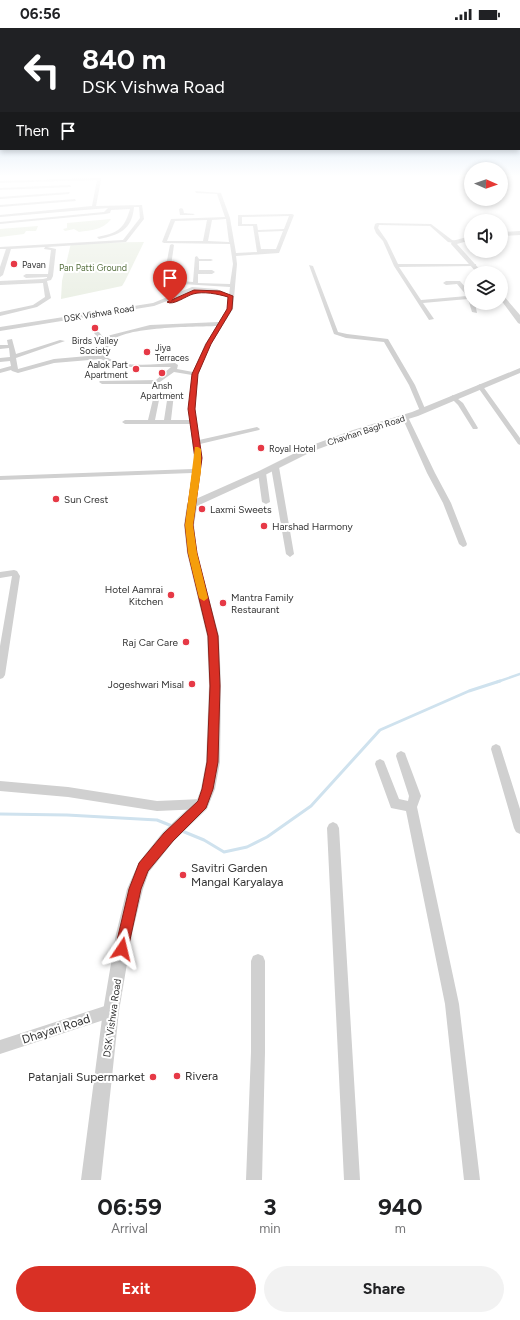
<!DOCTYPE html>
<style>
body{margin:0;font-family:Figtree,sans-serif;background:#f2f2f2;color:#202124;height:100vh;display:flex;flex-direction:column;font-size:15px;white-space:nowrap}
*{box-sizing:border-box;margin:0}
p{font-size:13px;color:#757577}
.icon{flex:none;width:22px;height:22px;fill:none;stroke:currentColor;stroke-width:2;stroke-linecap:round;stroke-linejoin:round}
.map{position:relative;height:1152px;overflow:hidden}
.side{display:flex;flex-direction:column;background:#fff;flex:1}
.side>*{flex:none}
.hud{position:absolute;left:0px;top:0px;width:520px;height:122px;box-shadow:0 2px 6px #0003;background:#202124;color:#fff;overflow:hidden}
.needle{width:26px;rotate:92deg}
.tools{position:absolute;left:464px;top:134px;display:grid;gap:8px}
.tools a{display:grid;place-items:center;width:44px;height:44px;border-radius:50%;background:#fff;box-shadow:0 2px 6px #0003;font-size:20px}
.pin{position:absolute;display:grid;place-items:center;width:34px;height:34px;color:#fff;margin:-41px -17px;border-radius:50% 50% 50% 0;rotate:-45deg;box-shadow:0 0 4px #0007}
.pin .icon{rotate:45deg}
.me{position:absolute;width:44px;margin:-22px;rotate:10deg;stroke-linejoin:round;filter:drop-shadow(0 0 3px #0008)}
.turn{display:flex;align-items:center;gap:14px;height:84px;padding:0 16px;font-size:18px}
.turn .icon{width:52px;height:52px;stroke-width:2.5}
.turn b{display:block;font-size:28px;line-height:34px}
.then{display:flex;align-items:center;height:38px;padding:0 16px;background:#0003;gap:8px;font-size:15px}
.eta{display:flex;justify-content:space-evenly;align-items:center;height:68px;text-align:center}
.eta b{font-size:24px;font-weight:700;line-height:28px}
.action{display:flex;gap:8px;margin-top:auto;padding:8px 16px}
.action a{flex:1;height:46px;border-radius:24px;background:#d93025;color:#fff;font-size:16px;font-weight:700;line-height:46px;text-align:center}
.action a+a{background:#f2f2f2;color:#202124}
.status{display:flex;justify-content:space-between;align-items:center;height:28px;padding:0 20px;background:#fff;direction:ltr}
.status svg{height:11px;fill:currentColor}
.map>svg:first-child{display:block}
</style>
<div class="status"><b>06:56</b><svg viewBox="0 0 49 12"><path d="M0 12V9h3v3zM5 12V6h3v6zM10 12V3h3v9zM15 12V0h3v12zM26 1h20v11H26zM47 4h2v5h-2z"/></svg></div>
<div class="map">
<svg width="520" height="1152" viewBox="0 0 520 1152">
<rect width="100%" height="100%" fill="#fff"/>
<path fill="#e6ecdf" d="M111,191C103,202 91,202 79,204L74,201L65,203L63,201L67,200V195Z
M38,198L36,203H26L24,206L0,209V201Z
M144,214L125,253L122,258L61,271L62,253L71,215Z"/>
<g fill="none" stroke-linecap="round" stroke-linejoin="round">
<path stroke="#cfe2ee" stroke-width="2.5" d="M497,654L520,646"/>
<path stroke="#cfe2ee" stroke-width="3" d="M0,786L67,787L157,792L172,798
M182,803L204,812L224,824L247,819L267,809L311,778L380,702L469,663L500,653"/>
<path fill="#d0d0d0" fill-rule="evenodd" d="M98,147H102L96,178L142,177L144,191L126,214L47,219L56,221L53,248L51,252L47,253L51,270L37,279L0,288V284L33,277L45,269L43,255L0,257V253L43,251L47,250V249L26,250L23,248L26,246H48L51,222L44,221L45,219L11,221L3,247L0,249V239L6,221H0V219L123,212L140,190L139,179H134C132,202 119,207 99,211L97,209C117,205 124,202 130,181L111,182L110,185L105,186L0,196V194L104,184L108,180L0,189V187L92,178L97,152L0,155V153L98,150Z
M70,157L71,159L0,162V160Z
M195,163L221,165L230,190L236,225L257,224L253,198H238V187L292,186L294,187L279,225L236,228L237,236L233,281L211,316L198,346L195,381L199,412L257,399L260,401L259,402L200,416C202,437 198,456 196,476L192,479L188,476L192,445L0,452V448L193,441L194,430L190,396H125L122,394L125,392H148L154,367L157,365L160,367L155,392H164L168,366L171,364L174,366L171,392H190L189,381L192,347L174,344L157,356H102L99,354L100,353L156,352L171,339H126L114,337L101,331L54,335L18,345L12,343L11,342L0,345V341L11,338L10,333L0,334V330L10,329L9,320L0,321V317H8L7,312L12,311L16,326L60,312L65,313L16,330L18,341L54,331L99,327L104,312H100L94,305L95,304H99L103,309L150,297L219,294L227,281L229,270L216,264L193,263L154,278L0,303V299L153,275L192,259L217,261L229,267L230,259L166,255L163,253L170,217L172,216L174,217L169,252L193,254L195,229L197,228L199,231H211L213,232L211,233H199V242H212L215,244L212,246H198V255L230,256L233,236L230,216L164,215L162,214L171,191L225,189L217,166L196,165ZM289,188L284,201L258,202L257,196H242V189ZM226,191L229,214L208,213L212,192ZM207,192L203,213H167L175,193ZM283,203L276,221H261L258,204ZM217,298L205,316L193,344L177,341L178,337L175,335C154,336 124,341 105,328L110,314C125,298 194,299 217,298Z
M70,164L69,166L0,171V169Z
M75,171L76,173L0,179V177Z
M181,180L183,181L184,185L195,186L193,187H180L179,181Z
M377,195L431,196L452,212L456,213L454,215L448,214L430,198L379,197L378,200L387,213L398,236H476V238H474L399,239L421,272L467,268L457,256L446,257L443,255L446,253H460L471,266V275H475L477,285L472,284L468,271L423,275L434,291L429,292L394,238L383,213L376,205L374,200L375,196Z
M309,237L313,238L338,304L347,306L388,311L415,357L426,383L425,384H421L420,383L409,357L384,314L346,310L334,306Z
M480,356L482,357L520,410V417L518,416L477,358Z
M453,367L463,375L478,400L477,401H473L458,377L450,369Z
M405,387L408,389L435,445L451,475L467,516L466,518L463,519L459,516L443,475L427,445L402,389Z
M272,437H275L279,439L294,526L290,529L286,526L271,439Z
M259,443H262L266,445L270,474L266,476L262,474L258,445Z
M14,542L17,543L20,548L5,647L3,650L0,651V618L12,548L0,550V544Z
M496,716L500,718L501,721L520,781V806L516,804L514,800L491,721L492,718Z
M401,723L405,725L406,728L421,768L417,779L459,976L480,1152H464L445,976L406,783L391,780L375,736L376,733L380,731L384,733L399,771L408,773L409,768L396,728L397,725Z
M0,753L68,759L157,773L202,771L206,772L208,776L206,780L202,781L157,783L68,769L0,763Z
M333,794L337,796L339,800L360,1152H344L327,800L329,796Z
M258,926L263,928L265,933V1024L262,1152H246L251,1024V933L253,928Z
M111,976L116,978L118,983L116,988L0,1026V1012Z"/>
<path fill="#d0d0d0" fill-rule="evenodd" d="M520,203V207L501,208V204Z
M471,208V212L457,216L483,245H477L451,216L452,213Z
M501,266L503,267L520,287V296L518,295L501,272Z
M520,340V345L418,388L359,406L313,423L265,447L197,478L194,497L197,525L219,608L221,657L220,734L215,761L207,781L173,814L149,844L143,861L132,906L119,983L101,1152H81L103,983L116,906L127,861L139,834L163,804L197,772L201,761L206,734L209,657L207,608L187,525L184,497L187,476L189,474L259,443L307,419L353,402L412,384Z"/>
</g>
<linearGradient id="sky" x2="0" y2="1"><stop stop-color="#9ec6ea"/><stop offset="0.48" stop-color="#fff"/><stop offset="1" stop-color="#fff" stop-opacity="0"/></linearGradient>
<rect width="520" height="309" fill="url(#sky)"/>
<path fill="#d93025" stroke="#8d1f18" d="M194,262L220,263L233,268L232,281L211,316L198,346L195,381L202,430L193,497L197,525L218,608L220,658L218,734L213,761L206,780L173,813L148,843L141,861L128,921L126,926L122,928L117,926L115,921L129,861L139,835L164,805L198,773L202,761L207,734L210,658L208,608L188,525L185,497L195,430L188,381L192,346L206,316L227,281L228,269C218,266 203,263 193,266C186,268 173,278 167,274Z"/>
<path fill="#f59e0b" d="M195,419H198L201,421V443L193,497L197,525L208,570L204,573L199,570L188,525L185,497Z"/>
<g fill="#e63946" stroke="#fff" stroke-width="1.5">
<circle cx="14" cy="236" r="4"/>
<circle cx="95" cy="300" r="4"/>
<circle cx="147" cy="324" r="4"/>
<circle cx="136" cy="341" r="4"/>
<circle cx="162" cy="345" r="4"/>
<circle cx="261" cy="420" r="4"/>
<circle cx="56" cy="471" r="4"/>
<circle cx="202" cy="481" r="4"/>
<circle cx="264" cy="498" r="4"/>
<circle cx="171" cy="567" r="4"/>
<circle cx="223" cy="575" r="4"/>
<circle cx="186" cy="614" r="4"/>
<circle cx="192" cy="656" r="4"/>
<circle cx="183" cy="847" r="4"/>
<circle cx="177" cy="1048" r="4"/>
<circle cx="153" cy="1049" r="4"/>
</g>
<g text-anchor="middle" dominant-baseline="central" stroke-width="4" stroke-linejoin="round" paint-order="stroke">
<g font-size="9" fill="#333" stroke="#fff" text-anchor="start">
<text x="22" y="236">Pavan</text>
<text x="95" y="312" text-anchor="middle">Birds Valley<tspan x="95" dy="10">Society</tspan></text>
<text x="155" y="319">Jiya<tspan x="155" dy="10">Terraces</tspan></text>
<text x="128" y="336" text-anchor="end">Aalok Part<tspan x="128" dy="10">Apartment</tspan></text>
<text x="162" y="357" text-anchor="middle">Ansh<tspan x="162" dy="10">Apartment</tspan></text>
<text x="269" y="420">Royal Hotel</text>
</g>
<g font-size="9" fill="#56703f" stroke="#fff">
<text x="93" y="239">Pan Patti Ground</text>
</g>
<g font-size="9" fill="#333" stroke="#fff">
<text transform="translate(99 285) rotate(-9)">DSK Vishwa Road</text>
<text transform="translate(366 402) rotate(-18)">Chavhan Bagh Road</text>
</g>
<g font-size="10" fill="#333" stroke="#fff" text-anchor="start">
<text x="64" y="471">Sun Crest</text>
<text x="210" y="481">Laxmi Sweets</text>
<text x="272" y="498">Harshad Harmony</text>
<text x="163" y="561" text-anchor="end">Hotel Aamrai<tspan x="163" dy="12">Kitchen</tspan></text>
<text x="231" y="569">Mantra Family<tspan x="231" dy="12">Restaurant</tspan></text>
<text x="178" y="614" text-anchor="end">Raj Car Care</text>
<text x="184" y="656" text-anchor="end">Jogeshwari Misal</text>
</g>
<g font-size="10" fill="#333" stroke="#fff">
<text transform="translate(112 990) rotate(-82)">DSK Vishwa Road</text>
</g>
<g font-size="12" fill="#333" stroke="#fff" text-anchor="start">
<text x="191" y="840">Savitri Garden<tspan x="191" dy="14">Mangal Karyalaya</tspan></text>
<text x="185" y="1048">Rivera</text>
<text x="145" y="1049" text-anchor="end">Patanjali Supermarket</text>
</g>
<g font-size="12" fill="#333" stroke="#fff">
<text transform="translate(56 1001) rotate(-18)">Dhayari Road</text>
</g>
</g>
</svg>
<div class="tools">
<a><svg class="needle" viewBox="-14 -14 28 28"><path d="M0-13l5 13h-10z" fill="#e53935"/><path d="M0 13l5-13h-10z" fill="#757577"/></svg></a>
<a><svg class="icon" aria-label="sound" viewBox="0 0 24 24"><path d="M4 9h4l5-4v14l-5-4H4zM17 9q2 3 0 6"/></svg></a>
<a><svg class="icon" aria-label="layers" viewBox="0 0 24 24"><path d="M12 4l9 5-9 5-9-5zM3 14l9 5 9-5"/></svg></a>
</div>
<div class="pin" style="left:170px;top:274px;background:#d93025"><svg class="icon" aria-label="arrive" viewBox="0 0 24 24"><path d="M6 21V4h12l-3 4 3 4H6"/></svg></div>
<svg class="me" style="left:122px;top:921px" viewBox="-20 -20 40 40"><path d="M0-17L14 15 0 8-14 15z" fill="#d93025" stroke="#fff" stroke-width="4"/></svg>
<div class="hud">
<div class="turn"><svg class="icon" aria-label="left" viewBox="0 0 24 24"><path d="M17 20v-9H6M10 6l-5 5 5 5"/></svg><div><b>840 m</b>DSK Vishwa Road</div></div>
<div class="then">Then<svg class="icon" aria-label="arrive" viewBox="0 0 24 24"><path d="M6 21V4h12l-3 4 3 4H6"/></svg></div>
</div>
</div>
<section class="side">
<div class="eta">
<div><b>06:59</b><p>Arrival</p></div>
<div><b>3</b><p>min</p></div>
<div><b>940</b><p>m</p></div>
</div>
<div class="action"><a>Exit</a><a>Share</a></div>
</section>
